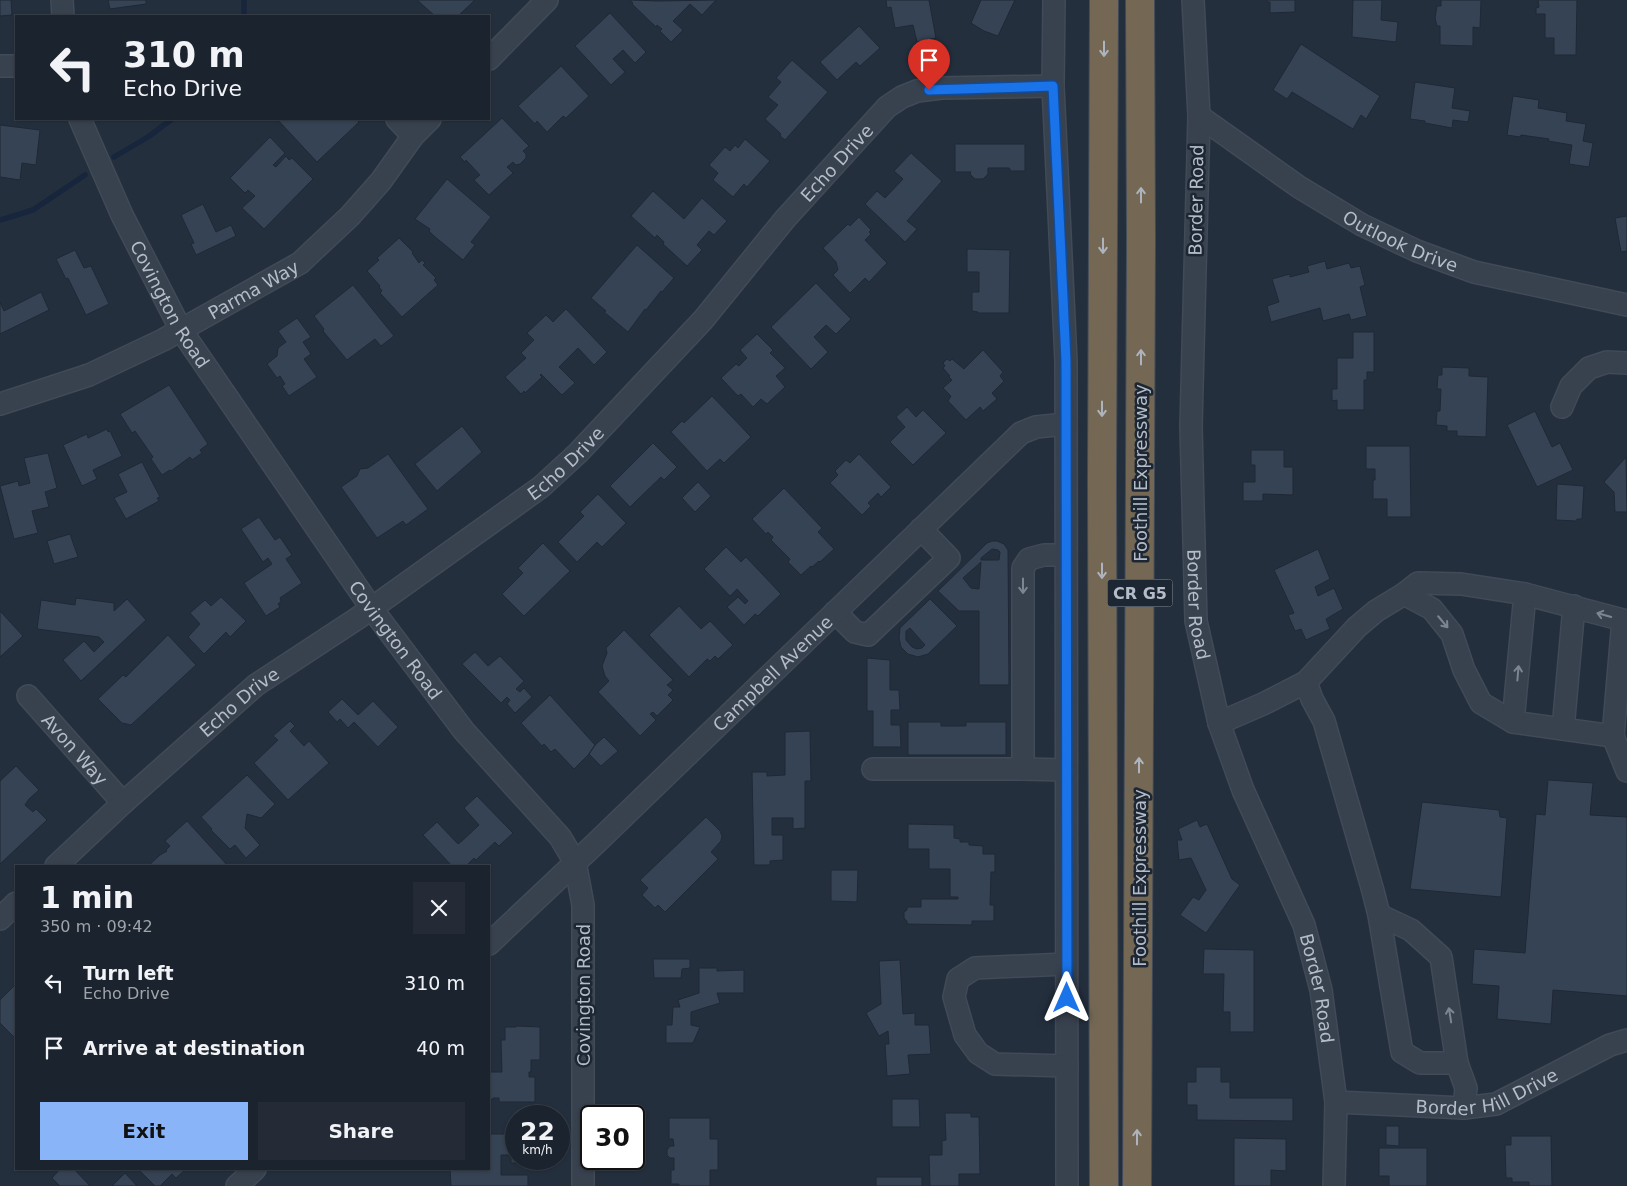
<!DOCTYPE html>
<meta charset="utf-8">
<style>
body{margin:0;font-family:"DejaVu Sans",sans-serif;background:#242b36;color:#f1f3f6;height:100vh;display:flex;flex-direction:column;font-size:19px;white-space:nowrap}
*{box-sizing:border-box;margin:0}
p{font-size:16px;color:#a0a4aa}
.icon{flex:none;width:28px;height:28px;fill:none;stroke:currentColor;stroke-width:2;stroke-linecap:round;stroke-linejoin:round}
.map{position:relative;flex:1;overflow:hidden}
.side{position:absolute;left:15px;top:865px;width:475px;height:305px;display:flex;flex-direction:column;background:#1b232e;border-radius:0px;box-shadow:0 1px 4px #0004,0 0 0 1px #39404a}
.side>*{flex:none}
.hud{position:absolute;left:15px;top:15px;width:475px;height:105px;border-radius:0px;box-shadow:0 1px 4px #0004,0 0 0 1px #39404a;background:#1b232e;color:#f1f3f6;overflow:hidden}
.speed{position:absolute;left:505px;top:1105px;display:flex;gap:10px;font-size:25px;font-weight:700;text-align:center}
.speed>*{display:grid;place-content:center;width:65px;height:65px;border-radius:50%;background:#1b232e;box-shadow:0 1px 4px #0004,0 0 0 1px #39404a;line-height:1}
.speed small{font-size:12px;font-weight:400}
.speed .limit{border:2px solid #111;border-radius:8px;background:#fff;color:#111}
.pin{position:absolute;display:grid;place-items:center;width:42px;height:42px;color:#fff;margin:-51px -21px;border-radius:50% 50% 50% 0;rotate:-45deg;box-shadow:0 0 5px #0007}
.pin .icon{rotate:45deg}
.me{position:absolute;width:55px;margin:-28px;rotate:0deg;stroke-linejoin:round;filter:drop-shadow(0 0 4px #0008)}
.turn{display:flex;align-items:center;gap:18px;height:105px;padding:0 25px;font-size:22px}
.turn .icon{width:65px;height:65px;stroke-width:2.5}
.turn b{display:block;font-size:35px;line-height:42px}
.round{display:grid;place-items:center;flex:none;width:52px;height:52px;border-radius:0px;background:#242b36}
.summary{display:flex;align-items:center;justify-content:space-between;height:85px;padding:0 25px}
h1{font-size:30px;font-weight:800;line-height:38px}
.action{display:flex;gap:10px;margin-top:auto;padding:10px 25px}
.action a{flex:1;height:58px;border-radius:0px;background:#8ab4f8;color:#111;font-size:20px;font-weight:800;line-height:58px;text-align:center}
.action a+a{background:#242b36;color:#f1f3f6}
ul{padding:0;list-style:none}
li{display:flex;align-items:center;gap:15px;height:65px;padding:0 25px}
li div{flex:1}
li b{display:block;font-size:19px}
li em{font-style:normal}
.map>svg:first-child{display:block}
</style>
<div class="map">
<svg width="1627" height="1186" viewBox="0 0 1627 1186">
<rect width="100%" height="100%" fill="#242f3e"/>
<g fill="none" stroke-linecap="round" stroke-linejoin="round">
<path stroke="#17263c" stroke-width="5.5" d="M244,16V0
M114,157L148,137L172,119
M0,220L33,210L85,175"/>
</g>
<path fill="#364354" stroke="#1f2835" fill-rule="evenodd" d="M0,0H11L12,15L0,16Z
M108,0H146V4L110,9Z
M417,0H475L458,16H435Z
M630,0L658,1L716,0L702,15L690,4L673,21L683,30L671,42L660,31L662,29L657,25L656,27L632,4L633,3Z
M886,0H929L936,38L917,42L913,25L895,28L891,7L887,8Z
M981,0H1015L998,36L984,31L971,23Z
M1267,0H1295V12L1270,13V2H1267Z
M1353,0H1382L1381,20L1398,22L1396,42L1352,37Z
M1441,0H1481L1480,28L1473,27V46L1440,45V26H1437L1435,18L1437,6H1441Z
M1538,0H1577L1576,55H1554V38H1545V14H1536V8L1539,7Z
M610,13L646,52L635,63L623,50L613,59L625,72L611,85L575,46Z
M859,26L880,48L860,66L856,62L837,80L820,62Z
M1301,44L1380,96L1366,119L1361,115L1353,129L1292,92L1287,99L1273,90Z
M792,60L828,92L785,140L780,136L781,134L765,119L778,105L768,97L781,82L776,78Z
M561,66L589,96L566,118L563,116L547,132L537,121L535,124L518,106Z
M1415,82L1455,88L1452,108L1470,111L1468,122L1453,120L1452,128L1425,123V121L1410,119Z
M1513,96L1539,100L1538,108L1567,113L1566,121L1586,124L1583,141L1593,143L1589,167L1569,164L1572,145L1548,141L1549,139L1521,135L1520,137L1507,135Z
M502,118L529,146L523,151L526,154V158L520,164L516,165L513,162L507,167L513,173L489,195L474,180L480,175L466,160L465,162L460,157Z
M277,119H356L359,122L317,162Z
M0,125L40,130L36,165L22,163L20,180L0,177Z
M270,137L285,153L273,165L276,167L286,156L289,160L292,158L313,179L264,229L242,208L255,196L248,190L245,193L230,178Z
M745,139L770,161L747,187L744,184L733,197L713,180L718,173L709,165L725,147L730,151L735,145L738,148Z
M955,144H1025V171H1011L1009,168H988V174L983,179H975L970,174L971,172H955Z
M911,153L942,181L907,221L917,229L905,242L865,204L877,191L885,198L903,179L894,171Z
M447,179L491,217L471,242L475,245L463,260L434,236L429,231L430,229L415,219Z
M653,191L684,219L702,198L727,221L714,235L709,231L697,245L702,250L687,266L663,244L664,242L657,235L655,238L631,216Z
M203,204L216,232L231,225L236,236L196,255L191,244L194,243L181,215Z
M1627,216V251L1621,252L1615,218Z
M859,217L871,230L869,232L871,234L865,240L887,263L869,282L865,278L850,293L833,275L838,270L836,262L823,248L848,224L850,226Z
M399,238L413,252L412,253L419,263L422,260L425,263L423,265L436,278L434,280L438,285L402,317L380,293L382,291L379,287L380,286L367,271L379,260L377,258Z
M637,245L674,278L662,292L661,291L646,310L645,309L628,332L604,312L606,311L591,298Z
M967,249L1010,250L1009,313H978V312L972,311V292H979V272H967Z
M75,250L84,268L91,266L109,304L86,315L68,278L66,279L56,259Z
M1325,261L1327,269L1349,263L1351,268L1360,266L1365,285L1360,287L1367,316L1351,320L1349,314L1323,321L1320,308L1271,322L1267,306L1279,302L1272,279L1290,274V277L1309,272L1307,266Z
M816,283L851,319L836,334L826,325L814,337L828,352L811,369L771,327Z
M353,285L394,336L381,346L375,339L347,360L323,331L324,329L314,316Z
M41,292L49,310L0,334V302L4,311Z
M566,309L607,352L594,365L578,348L559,367L575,383L562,395L541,374L540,375L542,377L525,393L524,391L521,394L505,377L526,358L521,353L534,340L527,333L546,315L553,322Z
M297,318L311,337L303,342L311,354L304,359L317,377L289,396L282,386L285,384L280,376L277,378L267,364L277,356L278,348L286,342L278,331Z
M1353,332H1374V372H1367V380H1364V410H1337V400L1332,401V389H1337V358H1353Z
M757,334L773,350L770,353L785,368L776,376L785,387L767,404L761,399L753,407L741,394L738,396L721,378L736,364L739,366L747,358L740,350Z
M983,350L1003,372L1000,376L1004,381L992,393L997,399L983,411L980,407L966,420L948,401L951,396L943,388L952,380L949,377L950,376L943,368L945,366L943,363L947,359L950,361L952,359L964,369Z
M1442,367L1469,368V376L1488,377L1486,437L1457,436V431H1447V426L1436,425L1437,411H1440L1441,389H1437L1438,375H1442Z
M169,385L208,444L200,450L202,453L192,460L190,457L171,471L170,470L162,475L151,459L153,457L135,431L132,433L120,414Z
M712,396L751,437L724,463L720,459L707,471L671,432L682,421L684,423Z
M907,407L916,417L923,410L946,433L913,465L890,442L905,427L896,417Z
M1535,411L1552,447L1560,443L1573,470L1537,487L1507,425Z
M462,426L482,452L437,491L415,464Z
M107,429L108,432L110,431L122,456L93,470L97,479L82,486L63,445L87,434L88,438Z
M653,443L677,467L664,480L661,477L630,507L610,486Z
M1366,446H1410L1411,517H1387V499H1373V480H1375V469H1366Z
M1251,450H1284V467H1293V495L1263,494V501H1243V482H1255V465H1251Z
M48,453L57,488L45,492L49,507L32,511L38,533L14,539L0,486L18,481L19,486L30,483L24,458Z
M388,454L428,509L406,525L403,521L377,538L341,487L357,476L360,469L368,468Z
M859,454L891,487L881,497L878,493L868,503L871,506L862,515L830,483L838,475L835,471L846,460L850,463Z
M1626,457L1627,512H1615L1614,492L1604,482Z
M142,462L160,497L157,498L159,501L126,519L114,498L127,492L118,474Z
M698,482L711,496L695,512L682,498Z
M1557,484L1584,486L1582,519H1577L1576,521L1556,520Z
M784,488L822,528L818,532L834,549L820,562L819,561L812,567L811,566L801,575L788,562L790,559L771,540L773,537L768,532L766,534L752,519Z
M598,494L626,523L602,547L597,542L577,562L558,542L584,516L580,512Z
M259,517L275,540L280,537L292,555L286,559L302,583L280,598L281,601L278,604L280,607L266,616L244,583L272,564L268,558L263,562L241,529Z
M70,534L78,557L54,564L47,541Z
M992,541H997L1004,544L1008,550L1009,685H979V611H959L938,591L987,543ZM992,549L998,550L1000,552L999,560H981V558ZM981,562L979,589L971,588L963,578Z
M543,543L570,571L524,616L502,594L523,573L518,568Z
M726,547L741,562L746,557L781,594L758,616L755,614L744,625L727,607L738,597L745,604L748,601L737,589L730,596L704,569Z
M1318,549L1330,579L1315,587L1318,596L1334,588L1343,609L1326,619L1330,629L1306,640L1301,629L1295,631L1288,615L1294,613L1274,570Z
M221,597L246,621L230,637L226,632L204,654L188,637L200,624L190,613L205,600L211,606Z
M76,598L114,603V611L127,599L146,620L81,681L63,660L84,641L94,652L104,642L99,637L37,629L41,600L75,605Z
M930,599L957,626L928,654L918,657L908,654L901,647L899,638L900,628ZM910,628L925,645L922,648L917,649L912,647L906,640V631Z
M679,606L701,629L710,621L733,645L718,659L715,656L710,661L707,659L689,677L649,635Z
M0,611L23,636L0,657Z
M624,630L673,680L667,685L673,690L668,695L673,700L657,716L653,712L650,714L656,720L640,736L598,692L609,681L605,676L602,666L607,653L606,648Z
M168,635L196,665L131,725L122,723L98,699L123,675L126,677Z
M475,652L488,666L500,656L524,681L516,689L520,692L524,688L532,697L515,713L507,704L510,700L507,697L501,703L462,664Z
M867,658L890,660V690H899L900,710H891V725H900L901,747H873V711H867Z
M550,695L595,745L589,754L574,769L555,749L551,752L544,744L542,746L521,723Z
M342,699L358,715L373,701L398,727L378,747L354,722L348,728L340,719L337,722L328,712Z
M290,721L295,726L290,731L304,746L309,741L329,763L288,800L254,763L278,740L273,736Z
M908,722H941V726H966V722H1006V755H908Z
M810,731L811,781H805V828L793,829V818H772V835H783V860L770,861V865H754L752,772H767V776L785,775V732Z
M604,737L618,751L601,766L589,754L595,745Z
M16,766L39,790L29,799L25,805L33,812L36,809L47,820L0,864V781Z
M247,775L275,804L261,818L247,814L245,828L260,845L246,858L235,845L230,849L211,830L212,829L201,817Z
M1548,780L1593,783L1590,815L1627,817V996L1553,990L1551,1024L1497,1019L1499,986L1472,984L1474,949L1525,953L1536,814L1545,815Z
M477,796L513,833L499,846L495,842L476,860L474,858L466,866H452L423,835L437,822L458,844L462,841L479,825L464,808Z
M1422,802L1499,810L1500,817L1507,818L1501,897L1410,889Z
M706,817L720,831L722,836L721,841L711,852L718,859L665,912L658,905L655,908L642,895L648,888L640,880Z
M1197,820L1200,827L1207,824L1232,879L1240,885L1206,933L1180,915L1193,897L1199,900L1206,890L1191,858L1179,860L1177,840H1182L1178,829Z
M187,821L228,866H148L160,855L167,851L166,850L170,846L165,841Z
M908,824L954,825V838L960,839V842H969V845L983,846V854H995V872H991L990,905H994V921H972V925L907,924V921L904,918V912L907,910V907H921V899H958V897H950V869H929V849H908Z
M831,870H858L857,902L831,901Z
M1204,949L1254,950V1032H1230V1012H1223L1224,974H1203Z
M653,959H690V968L682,969L681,978H654Z
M900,960L903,1014L915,1013V1025H929L931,1054L908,1055L910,1074L887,1076L885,1044H889L888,1031L879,1036L866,1013L881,1004L879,961Z
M699,968H717V971L744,970V993H717L720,1003L691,1012V1025L700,1027L693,1043H666V1025H672L673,1007H680L678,1000L699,993Z
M16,984V1039L0,1023V1000Z
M517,1026L540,1027V1060H531V1072H529V1077H535V1102H499V1098H493L489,1102V1072H502L501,1040H505V1027H516Z
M1196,1067H1221V1082H1230V1098H1293V1121L1197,1120V1105H1187V1082H1196Z
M892,1099H919L920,1127H892Z
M945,1113H971V1117H979L980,1174H959V1186H930L929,1155H942V1141L946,1140Z
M669,1118H710V1139H718V1170H710V1186H679V1184H671V1170H674V1158H670L667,1155V1150L670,1146H674L673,1139H669Z
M1386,1126H1399V1146L1386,1145Z
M489,1134H516V1159H535V1163H511V1155H501V1175H528V1186H451L450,1169H489Z
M1511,1136H1551L1552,1186H1529V1182H1512V1178H1506L1505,1145H1511Z
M1234,1138L1286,1139V1171L1271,1170V1186H1234Z
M1379,1148H1427V1186H1389V1176H1379Z
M60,1169H74L90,1186H60L52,1178Z
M138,1169H186L176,1178L172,1174L160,1186H155Z
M125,1173L137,1186H112Z
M876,1177H922V1186H876Z"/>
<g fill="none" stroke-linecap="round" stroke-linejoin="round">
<defs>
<g id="minor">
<path d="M62,0L63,16"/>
<path d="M1054,0L1053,86L1066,361L1067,1186"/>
<path id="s1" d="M1193,0L1199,116L1191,426L1196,621L1219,723L1243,790L1304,925L1321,990L1336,1102L1334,1186"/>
<path d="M489,59L547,0"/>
<path d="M0,66H16"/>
<path id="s2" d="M1199,116L1299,187L1362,225L1417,251L1474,272L1627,305"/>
<path id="s3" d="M80,119L122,215L181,330L372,609L464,731L560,837L575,862L583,905V1186"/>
<path d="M397,119L413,136"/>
<path id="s4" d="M0,404L89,375L163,340L300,263L350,216L381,181L413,136L430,119"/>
<path d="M1562,407L1571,386L1589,368L1607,362L1627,363"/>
<path d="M1404,594L1432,609L1452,634L1464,670L1481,703L1513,722L1613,736"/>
<path d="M835,612L855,632L868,635L949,558L921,529"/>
<path d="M1306,682L1312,699L1324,721L1373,891L1379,915L1402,1052L1420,1063H1457"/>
<path id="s5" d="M28,696L123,803"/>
<path d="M1513,722L1525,594"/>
<path d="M1219,723L1263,704L1306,682L1357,627L1376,611L1404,594L1418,583L1461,584L1525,594L1623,620L1613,736L1627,771"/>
<path d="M1563,729L1574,606"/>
<path d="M873,769H1023L1066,770"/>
<path d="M1023,769V568L1029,559L1044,555H1066"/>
<path id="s6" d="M56,866L123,803L256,685L358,618L541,487L578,453L703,320L785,219L887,107L902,97L917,91L941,88L1053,86"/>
<path d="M1379,915L1411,930L1441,957L1457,1063L1466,1088L1464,1108"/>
<path d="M0,919L16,903"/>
<path id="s7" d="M489,944L594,845L1021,433L1036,427L1066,424"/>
<path d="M1066,964L975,968L958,979L954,997L965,1035L978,1053L995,1064L1067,1066"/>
<path id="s8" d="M1336,1102L1464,1108L1496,1104L1610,1045L1627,1040"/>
<path d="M237,1186L255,1169"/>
</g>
<path id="highway" d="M1104,1186L1102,479L1104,0
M1137,1186L1141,238L1140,0"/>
</defs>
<use href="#minor" stroke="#414a57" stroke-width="24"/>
<use href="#highway" stroke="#434c59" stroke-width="30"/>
<use href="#minor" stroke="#38414e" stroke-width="21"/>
<use href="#highway" stroke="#746855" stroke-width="28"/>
</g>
<defs><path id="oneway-shaft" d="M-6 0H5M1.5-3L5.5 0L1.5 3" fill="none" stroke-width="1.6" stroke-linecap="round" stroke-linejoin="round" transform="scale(1.25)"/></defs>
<g stroke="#aeb4bd">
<use href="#oneway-shaft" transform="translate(1104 49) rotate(90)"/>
<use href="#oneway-shaft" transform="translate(1141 195) rotate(-90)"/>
<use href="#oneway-shaft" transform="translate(1103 246) rotate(90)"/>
<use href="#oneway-shaft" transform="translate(1141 357) rotate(-90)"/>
<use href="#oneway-shaft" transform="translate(1102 409) rotate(90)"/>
<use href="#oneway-shaft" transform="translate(1102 571) rotate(90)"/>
<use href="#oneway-shaft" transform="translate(1139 765) rotate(-90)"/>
<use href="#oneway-shaft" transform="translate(1137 1137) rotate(-90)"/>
</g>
<g stroke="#7c8592">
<use href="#oneway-shaft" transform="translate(1023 586) rotate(90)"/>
<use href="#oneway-shaft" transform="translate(1604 615) rotate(-164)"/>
<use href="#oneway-shaft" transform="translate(1443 622) rotate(50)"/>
<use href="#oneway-shaft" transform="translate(1518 673) rotate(-85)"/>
<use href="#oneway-shaft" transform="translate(1450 1015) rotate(-99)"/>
</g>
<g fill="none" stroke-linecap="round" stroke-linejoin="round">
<defs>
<path id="route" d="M929,90L1053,86L1066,361L1067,998"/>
</defs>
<use href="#route" stroke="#114b97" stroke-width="12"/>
<use href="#route" stroke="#1a73e8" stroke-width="9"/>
</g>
<g text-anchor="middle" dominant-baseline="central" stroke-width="5" stroke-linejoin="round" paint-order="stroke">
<rect fill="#1d2633" stroke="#878f9c" stroke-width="1" x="1107.5" y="579.5" width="65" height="27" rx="4"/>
<g font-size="16" font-weight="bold" fill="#b4bcc9">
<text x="1140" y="593">CR G5</text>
</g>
<g font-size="18" fill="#b4bcc9" stroke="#1d2633">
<text stroke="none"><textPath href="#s6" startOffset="1056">Echo Drive</textPath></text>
<text transform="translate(1196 200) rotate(-89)">Border Road</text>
<text stroke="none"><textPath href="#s2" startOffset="238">Outlook Drive</textPath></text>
<text stroke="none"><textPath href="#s4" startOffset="279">Parma Way</textPath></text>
<text stroke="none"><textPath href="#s3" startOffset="206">Covington Road</textPath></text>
<text stroke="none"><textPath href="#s6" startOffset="651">Echo Drive</textPath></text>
<text transform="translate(1140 473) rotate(-90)">Foothill Expressway</text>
<text stroke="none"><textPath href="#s1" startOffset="605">Border Road</textPath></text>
<text stroke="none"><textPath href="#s3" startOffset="611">Covington Road</textPath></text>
<text stroke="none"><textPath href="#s7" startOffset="392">Campbell Avenue</textPath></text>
<text stroke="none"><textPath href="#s6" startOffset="246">Echo Drive</textPath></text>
<text stroke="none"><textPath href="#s5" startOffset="71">Avon Way</textPath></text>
<text transform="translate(1139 878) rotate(-90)">Foothill Expressway</text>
<text stroke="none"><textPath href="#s1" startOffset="1010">Border Road</textPath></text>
<text transform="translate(583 995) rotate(-90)">Covington Road</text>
<text stroke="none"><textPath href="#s8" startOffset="154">Border Hill Drive</textPath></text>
</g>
</g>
</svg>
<div class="speed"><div>22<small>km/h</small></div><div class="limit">30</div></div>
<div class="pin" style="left:929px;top:90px;background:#d93025"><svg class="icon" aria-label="arrive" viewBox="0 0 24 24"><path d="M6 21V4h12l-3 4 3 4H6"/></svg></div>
<svg class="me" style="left:1067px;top:998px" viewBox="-20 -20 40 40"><path d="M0-17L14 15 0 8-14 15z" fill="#1a73e8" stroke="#fff" stroke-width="4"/></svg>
<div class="hud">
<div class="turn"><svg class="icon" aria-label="left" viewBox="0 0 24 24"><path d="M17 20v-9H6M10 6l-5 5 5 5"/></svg><div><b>310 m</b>Echo Drive</div></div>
</div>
<section class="side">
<div class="summary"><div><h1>1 min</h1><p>350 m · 09:42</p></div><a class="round"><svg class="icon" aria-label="close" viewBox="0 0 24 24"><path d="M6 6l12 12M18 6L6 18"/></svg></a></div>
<ul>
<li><svg class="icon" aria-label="left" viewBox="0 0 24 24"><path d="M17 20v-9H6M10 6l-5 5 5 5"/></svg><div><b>Turn left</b><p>Echo Drive</p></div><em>310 m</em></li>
<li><svg class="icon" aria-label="arrive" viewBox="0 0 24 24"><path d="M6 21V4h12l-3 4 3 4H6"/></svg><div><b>Arrive at destination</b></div><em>40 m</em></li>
</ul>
<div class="action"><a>Exit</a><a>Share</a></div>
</section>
</div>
